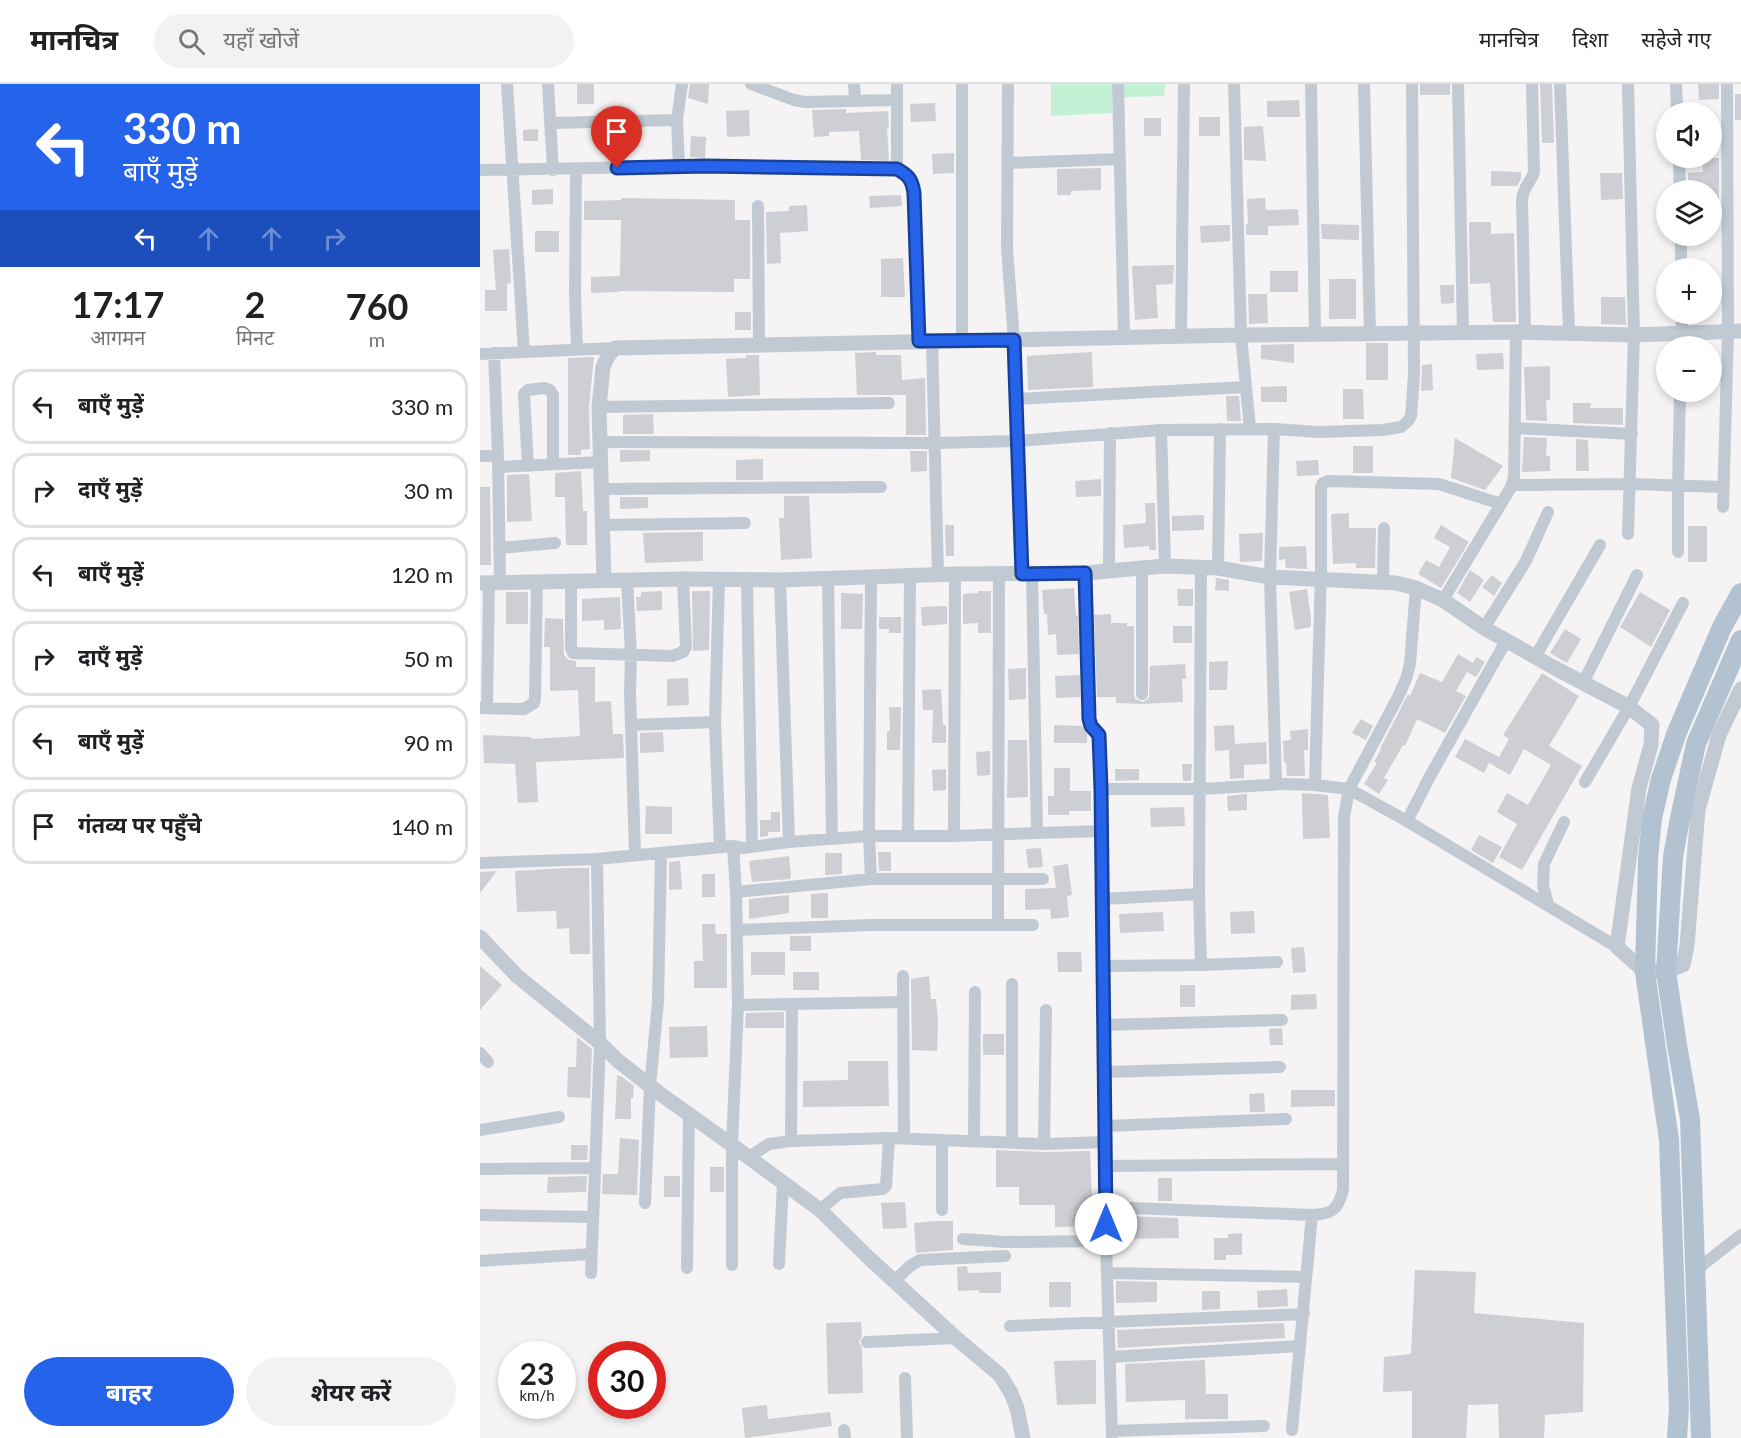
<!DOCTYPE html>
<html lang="hi">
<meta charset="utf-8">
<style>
body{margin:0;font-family:Lato,"Noto Sans Devanagari",sans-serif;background:#f2f2f2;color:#202124;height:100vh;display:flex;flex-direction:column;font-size:22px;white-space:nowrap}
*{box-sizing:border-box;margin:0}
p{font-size:20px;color:#757577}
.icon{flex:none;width:33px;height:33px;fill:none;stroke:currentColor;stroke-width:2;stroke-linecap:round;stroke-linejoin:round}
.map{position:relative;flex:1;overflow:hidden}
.sheet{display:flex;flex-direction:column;background:#fff;width:480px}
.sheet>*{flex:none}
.top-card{background:#2563eb;color:#fff;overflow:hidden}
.buttons{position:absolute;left:1176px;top:18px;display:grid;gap:12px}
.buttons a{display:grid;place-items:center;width:66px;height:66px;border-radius:50%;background:#fff;box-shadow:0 3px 9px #0003;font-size:30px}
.speed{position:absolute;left:18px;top:1257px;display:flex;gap:12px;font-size:30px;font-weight:700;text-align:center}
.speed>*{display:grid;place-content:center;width:78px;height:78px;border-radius:50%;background:#fff;box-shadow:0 3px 9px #0003;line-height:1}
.speed small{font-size:15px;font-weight:400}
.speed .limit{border:9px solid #d22;background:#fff;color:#111}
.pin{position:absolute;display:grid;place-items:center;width:51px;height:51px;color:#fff;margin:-62px -26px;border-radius:50% 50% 50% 0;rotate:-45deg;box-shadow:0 0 6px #0007}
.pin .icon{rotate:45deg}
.me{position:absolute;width:66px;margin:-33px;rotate:0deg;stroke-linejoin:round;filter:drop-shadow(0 0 4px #0008)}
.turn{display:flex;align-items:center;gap:21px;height:126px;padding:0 24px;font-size:27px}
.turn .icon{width:78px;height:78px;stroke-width:2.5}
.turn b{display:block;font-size:42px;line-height:51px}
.lanes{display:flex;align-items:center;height:57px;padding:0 24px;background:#0003;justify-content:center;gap:30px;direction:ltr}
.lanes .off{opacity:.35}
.eta{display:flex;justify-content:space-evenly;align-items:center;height:102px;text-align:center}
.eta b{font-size:36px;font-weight:700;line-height:42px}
.cta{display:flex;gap:12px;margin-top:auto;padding:12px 24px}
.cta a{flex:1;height:69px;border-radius:36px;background:#2563eb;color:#fff;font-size:24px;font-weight:700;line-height:69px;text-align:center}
.cta a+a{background:#f2f2f2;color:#202124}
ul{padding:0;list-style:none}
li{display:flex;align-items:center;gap:18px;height:75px;margin:0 12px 9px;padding:0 12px;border:3px solid #e0e0e0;border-radius:18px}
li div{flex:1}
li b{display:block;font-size:22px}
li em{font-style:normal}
header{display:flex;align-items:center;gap:36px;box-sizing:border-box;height:84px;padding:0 30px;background:#fff;border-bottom:2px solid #e0e0e0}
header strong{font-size:28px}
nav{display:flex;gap:33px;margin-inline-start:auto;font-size:21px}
.search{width:420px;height:54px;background:#f2f2f2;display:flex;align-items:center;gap:15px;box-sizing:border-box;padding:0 21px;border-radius:33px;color:#757577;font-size:22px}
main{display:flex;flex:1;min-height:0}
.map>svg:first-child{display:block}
</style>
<header>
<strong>मानचित्र</strong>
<div class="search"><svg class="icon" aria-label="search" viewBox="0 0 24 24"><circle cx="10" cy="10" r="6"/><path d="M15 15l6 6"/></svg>यहाँ खोजें</div>
<nav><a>मानचित्र</a><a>दिशा</a><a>सहेजे गए</a></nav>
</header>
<main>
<section class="sheet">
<div class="top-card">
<div class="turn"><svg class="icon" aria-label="left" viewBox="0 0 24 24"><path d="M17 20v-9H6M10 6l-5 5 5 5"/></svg><div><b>330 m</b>बाएँ मुड़ें</div></div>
<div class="lanes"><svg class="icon" aria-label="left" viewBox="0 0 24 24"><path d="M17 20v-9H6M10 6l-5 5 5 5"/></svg><svg class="icon off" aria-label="ahead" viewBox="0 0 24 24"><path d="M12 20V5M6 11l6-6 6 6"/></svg><svg class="icon off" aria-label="ahead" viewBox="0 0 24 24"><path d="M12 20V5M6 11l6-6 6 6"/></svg><svg class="icon off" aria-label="right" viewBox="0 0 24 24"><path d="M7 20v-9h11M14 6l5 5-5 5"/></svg></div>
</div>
<div class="eta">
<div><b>17:17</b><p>आगमन</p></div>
<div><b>2</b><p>मिनट</p></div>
<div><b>760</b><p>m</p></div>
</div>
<ul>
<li><svg class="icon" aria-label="left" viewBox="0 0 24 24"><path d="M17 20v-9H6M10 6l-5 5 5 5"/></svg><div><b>बाएँ मुड़ें</b></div><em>330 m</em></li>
<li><svg class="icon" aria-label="right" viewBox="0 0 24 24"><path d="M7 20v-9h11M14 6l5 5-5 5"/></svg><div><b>दाएँ मुड़ें</b></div><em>30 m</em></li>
<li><svg class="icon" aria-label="left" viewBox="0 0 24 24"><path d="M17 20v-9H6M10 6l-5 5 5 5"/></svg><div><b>बाएँ मुड़ें</b></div><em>120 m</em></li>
<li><svg class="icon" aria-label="right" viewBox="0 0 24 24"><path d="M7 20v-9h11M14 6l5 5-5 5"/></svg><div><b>दाएँ मुड़ें</b></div><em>50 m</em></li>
<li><svg class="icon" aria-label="left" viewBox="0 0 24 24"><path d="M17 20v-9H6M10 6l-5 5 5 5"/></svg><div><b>बाएँ मुड़ें</b></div><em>90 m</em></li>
<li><svg class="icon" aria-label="arrive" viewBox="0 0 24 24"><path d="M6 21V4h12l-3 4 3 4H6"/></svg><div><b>गंतव्य पर पहुँचे</b></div><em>140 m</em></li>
</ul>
<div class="cta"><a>बाहर</a><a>शेयर करें</a></div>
</section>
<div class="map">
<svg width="1261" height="1354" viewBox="0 0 1261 1354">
<rect width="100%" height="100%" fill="#f5f3f3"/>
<path fill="#c3f1d5" d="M571,0H632V29L571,32Z
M643,0H685L684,12L643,13Z"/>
<path fill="#cdcfd5" d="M97,0H114V20H97Z
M210,0H229L228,20L208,14Z
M940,0H970V11H940Z
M1060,0H1072L1074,59H1062Z
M1218,0H1239V15L1219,16Z
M1255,10H1261V36H1255Z
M819,16L820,33H787V17Z
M455,19L456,37L431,38L430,20Z
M366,25V29L408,27L409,43H407L409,77L381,76L379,47L349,48V52L334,53L332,26Z
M269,26L270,52L247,53L246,27Z
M719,33H740V52H719Z
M664,34H681V52H664Z
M783,42L786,77L764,76V43Z
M58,45V57H43V46Z
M211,52L226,53L225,74L210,73Z
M474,69V89L453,90L452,70Z
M1222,74H1239V143H1232V106H1208V89L1223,88Z
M621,84V106L591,107V111H577V85Z
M1011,87L1041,88V95L1037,102H1011Z
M1120,89H1142L1143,115L1121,116Z
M73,105V120L52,121V106Z
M421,111L422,122L390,124L389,112Z
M141,114L255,116V136H270V195H254V208L139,207V208L111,209V193L140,192L141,136H104V117L141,116Z
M785,114L786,126L818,125L819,141L788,142V151H766V140H768L767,115Z
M327,121L328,147L300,149L301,179L287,180L286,128L309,127V122Z
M989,138H1011V150L1034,149L1036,238H1013L1010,199L990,200Z
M841,140L879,141V156L842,155Z
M738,141H750V157L721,159L720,142Z
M55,147H79V168H55Z
M29,165L31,199L27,200V227H5V206H16L13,166Z
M423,174L425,213H401V175Z
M694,181L693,200L676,201L678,234L655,236L652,182Z
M790,187H818V208H790Z
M849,195H876V235H849Z
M960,201H974V219L961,220Z
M768,210H787L788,239L769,240Z
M1121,213H1145L1146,241L1121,240Z
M255,228H271V246H255Z
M886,259H908V296H886Z
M814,260V279L781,275V261Z
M396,268V271H421L422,296L445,294L446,351H426V311H377L375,269Z
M612,268L613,303L548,306L547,272Z
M1023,269L1024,285L997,286L996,270Z
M266,271H279L280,311L248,313L246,275L266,274Z
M114,273L109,322L110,365L101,366V371H88V274Z
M952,280L953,306L941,307L942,281Z
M1070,282V316H1066L1067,337L1046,336L1044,283Z
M807,302V318H781V303Z
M863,305H883L884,335H863Z
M746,312H759L761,337H747Z
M1093,319H1111L1110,324H1143V341L1093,339Z
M173,330L174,350H143V331Z
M1044,353L1067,354L1066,372H1070V387L1042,388Z
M975,354L1023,382L1005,406L971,394Z
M1096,355L1108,356L1109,387H1096Z
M873,362H893V389H873Z
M140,366H170V377L140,378Z
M430,367H447V387L431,388Z
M283,375V396H256V376Z
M838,376L839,391L817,392L816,377Z
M101,387L103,427H107V461H86L85,413H75V389Z
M49,390L52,437L27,438V391Z
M621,395V412L596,413L595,397Z
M0,403H10L11,481H0Z
M304,412H329L332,474L301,476L299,434H304Z
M140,413H168V424L140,425Z
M665,419H675L676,466H669V462L644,464L643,441L666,439Z
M869,429V444H896L895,484H876V479L853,480L851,430Z
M724,431V446L692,447V432Z
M465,441H474V472H466Z
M961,441L989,458L961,504L938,490L946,476L959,483L970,463L954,454Z
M1208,442H1227V478H1208Z
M223,448V477L165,479L163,449Z
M783,449L782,477L760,478L759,450Z
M826,462L827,485L806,484L805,475L799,476V463Z
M990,486L1004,496L990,518L977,509Z
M1012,491L1022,499L1014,512L1002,503Z
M736,494L749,496V507L735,506Z
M594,504L596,532L598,531L599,570L577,571L576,550L568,551L567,530H564L562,506Z
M697,505H713V522H698Z
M827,505L831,534V543L815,546L809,508Z
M182,507V526L157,527L156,513H161V508Z
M212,507H230L229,566L213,567Z
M498,507H511V549H498V539L483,540V510L498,509Z
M26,508H48V540H26Z
M1160,508L1190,526L1171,563L1140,543Z
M361,509L383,510L382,545H361Z
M140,513L141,545L124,546V536L102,537V515Z
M467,522V540L442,542L441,523Z
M631,530V539H647V542H654V610L655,615L663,618L669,614L670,582L705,580L706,595H702L703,618L663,620L636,619V613H617L614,531Z
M399,533H421V549H409V545H399Z
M65,534L83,535L84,571L89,576L96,577V583H115V618L131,617L133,650H143L144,674L56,678L58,718L38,719L35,680L4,679L3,651L51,653L52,655L100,652L98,606L70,607V563H64Z
M693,542H712V559H693Z
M1085,545L1101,555L1087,579L1070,569Z
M978,570L993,579L996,573L1005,578L996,593L987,588L976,607L986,612L965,649L937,635L925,662L923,661L904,694L908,696L899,710L884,700L897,679L894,678L901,665H900L928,610L930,612L940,589L962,598Z
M748,577L747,606H729V578Z
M546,584V615L529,616L528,585Z
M1062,589L1099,612L1069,662L1102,682L1042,786L1019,773L1037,740L1017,728L1027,709L1048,721L1071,681L1044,665L1030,691L1009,679L1004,689L975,673L985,655L1019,673L1029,655L1023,651Z
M600,591V613L576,614L575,592Z
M208,594L209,621L187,622V595Z
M461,605L463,641H466V659H452L453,626H443L442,606Z
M409,623H421L420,666H407V647H410Z
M881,635L893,642L886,656L872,649Z
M574,641L602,642L607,650V659H574Z
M754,641L755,660L786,658L787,680L764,681V694L750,695L749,666L735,667L734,642Z
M828,645V666H824L825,692H807L806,678L804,679L803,657L811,656L810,647Z
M183,648L184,668L160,669V649Z
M528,656H547L548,713L527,714Z
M510,667V691L497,692L496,668Z
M702,680H712L711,697H703Z
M574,684H590V707H611V727H589V731H568V712H574Z
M466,685V706L453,707L452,686Z
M635,685H659V696L635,697Z
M822,709L848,711L850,754L823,755Z
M767,710V726L748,727L747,712Z
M166,722L192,723V750H165Z
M704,723L705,742L671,743L670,724Z
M291,728H300V748H288V752L280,753V736H291Z
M999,751L1022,763L1013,779L991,766Z
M561,764L563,783L548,784L546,765Z
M398,768H411V787H399Z
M345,769H362V790L345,791Z
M309,772L311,790L310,795L272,798L269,777Z
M200,777L202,805L189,806V778Z
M588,780L592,811L587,812L589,833L571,835L570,825L545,826V805L576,804L573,782Z
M86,784H109L110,870H90L89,844L77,845L76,827L37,828L35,787Z
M17,787L0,809V788Z
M222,790H235V813H222Z
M348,809V834H331V810Z
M309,811V829L269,835V815Z
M774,827L775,849L751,850L750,828Z
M683,828L684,847L640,849L639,830Z
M222,840H235L236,850H247V904H214V877H223Z
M310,852H331V867H310Z
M824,863L826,888L813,889L811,864Z
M271,868H305V891H271Z
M577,868H601L602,888H578Z
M0,882L22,901L0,926Z
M313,888H339V906H313Z
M449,892L451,915H456L458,939L457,967L432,966L431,895Z
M700,901H715V923H700Z
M836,910L837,925L811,926V911Z
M304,928V944H265L266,929Z
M227,942L228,973L190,974L189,943Z
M802,944L803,961H790L789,945Z
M503,950H524V971H503Z
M97,953L112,965L110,1014L87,1013L88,983H96Z
M368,977H408L409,1022L323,1023V997L368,996Z
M137,991L141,992L154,1002L153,1014H151V1035H135Z
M811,1006H855V1022L811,1023Z
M784,1009L785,1028H770L769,1010Z
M140,1054L159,1056L157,1111L122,1110L123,1090H138Z
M91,1061H108L107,1076H91Z
M516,1066L564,1068L610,1067L613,1142L575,1143V1121H539V1103H516Z
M230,1083H244V1108H230Z
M107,1092L106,1108L67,1109L68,1093Z
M184,1092H200V1113H184Z
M678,1094H692V1117H678Z
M425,1118L427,1144L403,1145L401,1119Z
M643,1132L698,1134L699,1154L644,1155Z
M457,1137H473V1166L436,1169L434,1139Z
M762,1149V1171H746V1176H734V1154H748V1150Z
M487,1182L488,1189L521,1188V1209H499V1206L478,1207L477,1183Z
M935,1186L996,1188L994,1229L1104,1239L1103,1328L1065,1331L1064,1354H1019L1018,1320L988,1321L986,1354H932V1307L903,1308L904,1273L931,1270Z
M636,1197L677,1198V1218L636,1219Z
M569,1198H591V1223H569Z
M807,1205L808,1222L778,1224L777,1207Z
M722,1207H740V1225L722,1226Z
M381,1238L382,1252L379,1258L382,1264L383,1309L348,1310L346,1239Z
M804,1239L805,1254L638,1264L637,1246Z
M616,1276V1320L577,1321L574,1277Z
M725,1276L726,1310H748V1335H705V1316L646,1318L645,1280Z
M287,1321L288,1335L350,1328L352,1342L265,1354L262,1324Z"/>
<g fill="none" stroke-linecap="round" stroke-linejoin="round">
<path stroke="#c1cad2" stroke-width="12" d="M27,0L44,268
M68,0L73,86
M271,0L314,16L325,18L416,16
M374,0L375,17
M528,0L527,165L534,256L542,490
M638,0L644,254
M754,0L761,251L770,345
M831,0L835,251
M884,0L890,249
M978,0L983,249
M1080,0L1089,249
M1148,0L1154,251L1148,450
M1196,0L1197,28
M70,39L197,36
M1199,74L1200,106
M527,79L640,75
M199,83L197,36L202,0
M96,85L95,210L97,265
M417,85V0
M0,86L225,82L417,85C426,89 431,92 433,103L439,257
M278,122L279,260
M1201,152V184
M1045,249L1042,116C1043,103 1051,98 1054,88L1052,0
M701,252L704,0
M482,256V0
M452,257L458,491
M1202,262V230
M14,269L18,372L20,498
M0,270L135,264
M535,315L766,303
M119,323L409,319
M1035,344L1152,350
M794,345L790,493L796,701
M681,346L685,482
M120,358L455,359L538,357L681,346L794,345L839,348L902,346L921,343L928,337L931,332L934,291L932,0
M0,372H18
M48,382L44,310L48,306L65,304L70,306L73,311V380
M18,383L121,378
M1032,401L1151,400L1244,403
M122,405L401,403
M1243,423L1248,247L1247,0
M124,441L265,439
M19,464L75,459
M1198,468V403L1200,308
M738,484L740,345
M629,487L630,349
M605,489L609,635L611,642L619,651L621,705L626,1157L632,1354
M348,494L352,755
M91,496V564L93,569L192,572L203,568L206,563L203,495
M147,496L151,570L150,608L155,771
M239,496L235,638L240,763
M267,496L272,763
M300,496L309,758
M903,497L904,444
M963,516L1030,405L1034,394L1036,248
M1004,544L1046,477L1068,428
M1055,573L1120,461
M1103,599L1157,491
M662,610V484
M7,623L9,499
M0,624L44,625L54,619L55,614L57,497
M151,641L235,638
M1105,698L1149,623L1203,519
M835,701L841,488V403L843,399L848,397L959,400L1021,420
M621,705H720L804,700L835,701L869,705L927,737L1137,863
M927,737L949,694L1026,557
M557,749L621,747
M428,751L430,492
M474,752L475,490
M0,779L117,775L253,762L263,764L309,758L389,752H474L557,749L552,490
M391,795L389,752L391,493
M256,808L391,795H563
M622,815L719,810
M1068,820L1063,801L1064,780L1084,738
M518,841L519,490
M257,846L392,841H553
M721,881L719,810L721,483
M622,882L721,881L797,878
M423,892L424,1055
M258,921L423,918
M623,941L802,936
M0,969L8,978
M625,988L800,983
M625,1042L806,1035
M0,1046L79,1033
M311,1057L312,921
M494,1057L495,908
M532,1059V900
M564,1060L566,926
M269,1073L289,1060L311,1057L409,1054L564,1060L625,1058
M625,1082L863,1080
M0,1085L115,1084
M165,1119L170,1002L178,918L181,770
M626,1123L832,1131C852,1130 858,1126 863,1106L864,733L869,705L918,613L926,595L930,580L936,504
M340,1126L360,1109L403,1105L406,1102L409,1054
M462,1126V1056
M0,1131L112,1133
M483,1155L525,1158L626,1157
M0,1177L111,1170
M299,1180L303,1099
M252,1181V1061L258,921L256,808L253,762
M207,1184L209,1031
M1216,1186L1261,1151
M111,1189L120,959L117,775
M627,1189L826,1193
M414,1197L430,1182L440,1176L525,1172
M530,1242L824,1230
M387,1258L476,1254
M630,1273L820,1262
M425,1294L427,1354
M364,1346L365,1354
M812,1346L832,1131
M632,1347L784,1342"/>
<path stroke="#c1cad2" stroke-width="15" d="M124,496L119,323L123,283L128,272L135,264L761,251L1036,248L1154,251L1261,247
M0,499L203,495L300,496L475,490L605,489L685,482L738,484L790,493L916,499L936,504L963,516L1004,544L1073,583L1149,623L1172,641L1171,661L1159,704L1137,863L1165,888L1186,887L1203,881L1207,862L1218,726L1239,651L1261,605
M0,853L37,892L120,959L137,976L179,1009L252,1061L340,1126L389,1174L476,1254L520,1291L531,1309L537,1324L543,1354"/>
<path stroke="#b3c2d1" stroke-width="20" d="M1197,1354L1199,1325L1189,1056L1165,888L1168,775L1172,734L1181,695L1197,648L1242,543L1261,509
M1221,1354L1210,1035L1197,961L1186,887L1193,773L1200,734L1216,660L1261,556"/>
</g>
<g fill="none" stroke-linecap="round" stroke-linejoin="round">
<defs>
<path id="route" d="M137,84L225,82L417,85C428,91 432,95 434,109L439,257L534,256L542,490L605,489L609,635L611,642L619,651L621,705L626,1140"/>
</defs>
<use href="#route" stroke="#184099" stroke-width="15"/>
<use href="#route" stroke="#2563eb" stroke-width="10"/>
</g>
</svg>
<div class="buttons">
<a><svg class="icon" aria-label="sound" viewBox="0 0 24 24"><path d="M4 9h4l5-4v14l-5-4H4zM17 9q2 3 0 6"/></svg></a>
<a><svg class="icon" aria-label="layers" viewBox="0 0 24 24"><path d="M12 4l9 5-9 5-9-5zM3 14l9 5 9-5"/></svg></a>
<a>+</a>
<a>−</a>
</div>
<div class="speed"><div>23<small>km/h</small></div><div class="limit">30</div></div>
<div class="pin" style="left:137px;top:84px;background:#d93025"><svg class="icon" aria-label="arrive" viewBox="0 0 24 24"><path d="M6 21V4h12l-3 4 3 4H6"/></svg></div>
<svg class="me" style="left:626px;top:1140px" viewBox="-20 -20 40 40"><circle r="19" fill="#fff"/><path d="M0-13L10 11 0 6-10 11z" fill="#2563eb"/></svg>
</div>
</main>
